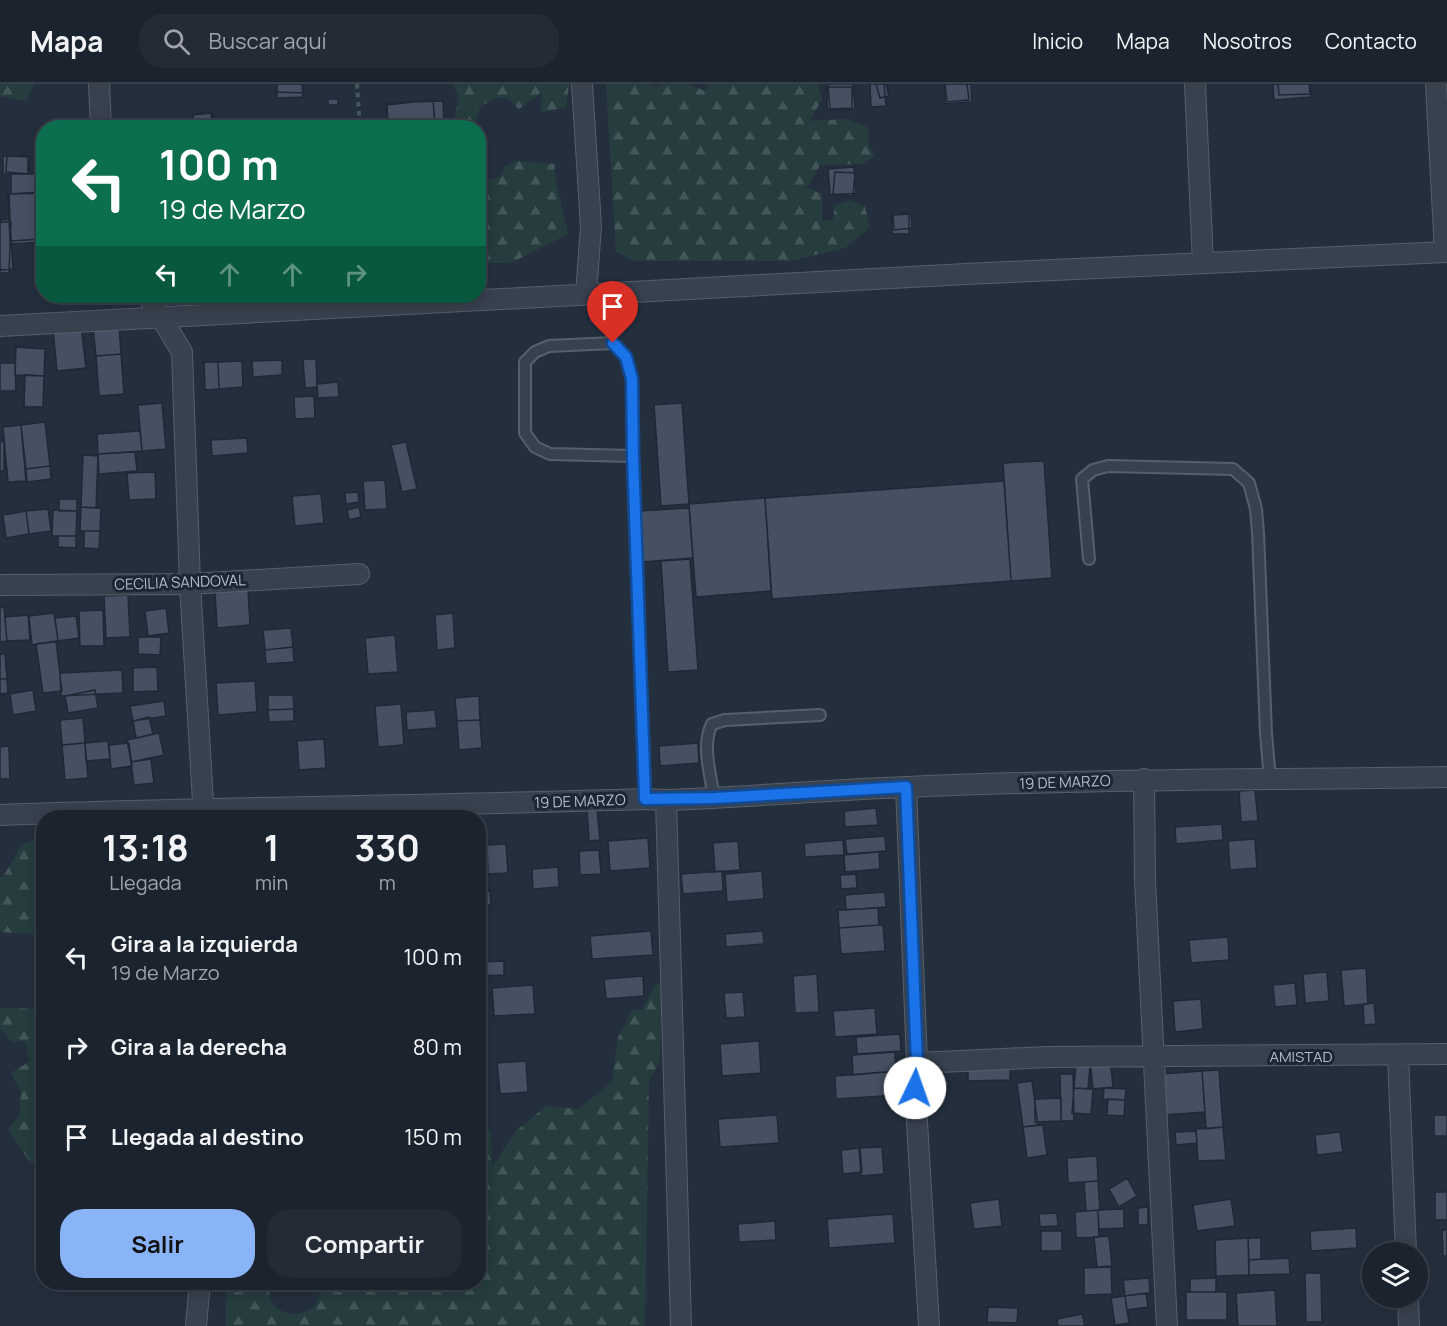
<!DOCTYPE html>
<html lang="es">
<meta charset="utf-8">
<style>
body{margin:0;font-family:Manrope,sans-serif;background:#242b36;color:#f1f3f6;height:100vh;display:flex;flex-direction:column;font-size:22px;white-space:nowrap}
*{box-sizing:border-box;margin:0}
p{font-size:20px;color:#a0a4aa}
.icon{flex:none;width:33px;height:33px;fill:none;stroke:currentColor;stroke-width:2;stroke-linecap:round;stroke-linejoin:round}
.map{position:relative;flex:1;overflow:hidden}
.sheet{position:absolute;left:36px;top:726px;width:450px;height:480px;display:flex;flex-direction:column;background:#1b232e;border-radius:24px;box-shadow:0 3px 15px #0003,0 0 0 2px #39404a}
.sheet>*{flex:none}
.banner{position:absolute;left:36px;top:36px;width:450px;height:183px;border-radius:24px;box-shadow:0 3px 15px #0003,0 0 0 2px #39404a;background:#0b6e4f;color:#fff;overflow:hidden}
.controls{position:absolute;left:1362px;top:1158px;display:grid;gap:12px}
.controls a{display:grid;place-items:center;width:66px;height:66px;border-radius:50%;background:#1b232e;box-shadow:0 3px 15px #0003,0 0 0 2px #39404a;font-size:30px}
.pin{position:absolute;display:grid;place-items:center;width:51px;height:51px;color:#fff;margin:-62px -26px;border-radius:50% 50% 50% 0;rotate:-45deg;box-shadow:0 0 6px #0007}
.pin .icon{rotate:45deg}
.me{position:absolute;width:66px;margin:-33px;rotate:3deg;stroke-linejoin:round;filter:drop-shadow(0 0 4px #0008)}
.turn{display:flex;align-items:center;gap:21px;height:126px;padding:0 24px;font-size:27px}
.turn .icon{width:78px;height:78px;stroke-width:2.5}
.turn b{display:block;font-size:42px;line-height:51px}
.lanes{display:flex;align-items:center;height:57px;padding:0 24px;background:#0003;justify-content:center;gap:30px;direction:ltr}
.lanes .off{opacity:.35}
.eta{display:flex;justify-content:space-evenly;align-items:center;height:102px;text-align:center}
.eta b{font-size:36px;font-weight:700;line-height:42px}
.primary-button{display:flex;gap:12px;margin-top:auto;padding:12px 24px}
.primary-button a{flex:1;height:69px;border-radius:24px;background:#8ab4f8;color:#111;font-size:24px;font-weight:700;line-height:69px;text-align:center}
.primary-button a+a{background:#242b36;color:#f1f3f6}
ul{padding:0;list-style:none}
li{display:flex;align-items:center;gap:18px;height:90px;padding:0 24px}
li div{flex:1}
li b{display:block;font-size:22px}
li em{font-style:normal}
header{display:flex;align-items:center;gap:36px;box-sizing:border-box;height:84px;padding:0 30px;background:#1b232e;border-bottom:2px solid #39404a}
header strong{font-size:28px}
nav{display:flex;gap:33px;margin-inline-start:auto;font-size:21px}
.search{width:420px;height:54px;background:#242b36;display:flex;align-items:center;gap:15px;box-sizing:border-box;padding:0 21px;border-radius:24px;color:#a0a4aa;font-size:22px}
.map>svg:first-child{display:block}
</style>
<header>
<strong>Mapa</strong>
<div class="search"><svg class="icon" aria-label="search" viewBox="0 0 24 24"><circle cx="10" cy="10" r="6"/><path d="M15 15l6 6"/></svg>Buscar aquí</div>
<nav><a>Inicio</a><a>Mapa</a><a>Nosotros</a><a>Contacto</a></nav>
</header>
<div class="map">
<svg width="1447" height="1242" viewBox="0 0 1447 1242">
<defs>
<pattern id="forest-firs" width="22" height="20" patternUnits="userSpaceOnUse" patternTransform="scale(1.5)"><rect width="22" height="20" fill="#263c3f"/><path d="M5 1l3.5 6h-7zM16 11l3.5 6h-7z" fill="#435659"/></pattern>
</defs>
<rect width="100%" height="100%" fill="#242f3e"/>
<path fill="url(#forest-firs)" d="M0,0H34L26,17L0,12Z
M453,0H569L566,24L541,28L542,8L519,25L506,13L498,14L480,22L476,43L452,44L459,14Z
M606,0H652L656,3L660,0H688L705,7L709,0H818L822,15L810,37L847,35L869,44V62L875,72L861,80L820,81L807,104L822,109V136L833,137L835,121L851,116L865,123L870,143L845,164L790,177H633L616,167Z
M516,77L555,80L554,89L568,150L511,179H479V100L502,91L504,83Z
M38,754L43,755V851L0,848V794L4,791L22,761Z
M657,898L665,904L659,980L649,996L645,1242H226V1199H270C261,1239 327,1242 319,1199L478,1198L479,1048L491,1046L492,1083L516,1047L546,1022L578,1025L612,998L618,953L632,926H642Z
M0,924L43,925V1082L31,1080L8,1045L19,1033L21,1007L11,989L30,977L25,957L12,958L0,944Z"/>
<path fill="#455162" stroke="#1f2835" stroke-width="1.5" d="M276,0H303V9L276,8Z
M277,0H302L303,13L277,14Z
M828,0H853L855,25L830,26Z
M870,0H884L886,22L871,23Z
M876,0H886L889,12L880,14Z
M944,0H971L972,18L945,20Z
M945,0H967L969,16L947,18Z
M1273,0H1310L1311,13L1274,16Z
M1278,0H1309L1310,10L1279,11Z
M827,3H852V24L827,25Z
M328,15H338V21H328Z
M433,16L435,41L388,44L386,21Z
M443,17L444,43L388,44L387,19Z
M211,29L212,44H194L193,30Z
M212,29L213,44H193L192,31Z
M3,72H28V90H3Z
M7,72L30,73L29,90L6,88Z
M854,83L856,109L830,111L828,85Z
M835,88L855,89L853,112L833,110Z
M11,90H44V109L11,110Z
M44,108V158L11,160L9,110Z
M44,108V155L10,157L8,110Z
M892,129H909V150H892Z
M911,130L912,144L894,146L893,131Z
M10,135L13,185L0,186V136Z
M0,138H11L9,189H0Z
M81,241L86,284L57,287L53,245Z
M119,241L121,270L96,272L93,243Z
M16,263L45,265L44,292L15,291Z
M121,270L124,310L99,312L96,272Z
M303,275H316L317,303L305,304Z
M282,276V291L253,293L252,277Z
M242,277L243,303L219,305L218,278Z
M204,278H218L219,305L205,306Z
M0,279H15L16,307H0Z
M25,291L44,292L43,323H24Z
M338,298L339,313L318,314L317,300Z
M314,312L315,334L295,335L294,313Z
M162,319L166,365L142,367L138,321Z
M682,319L689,420L661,422L654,321Z
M45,338L50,382L26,385L21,341Z
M21,341L26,397L8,398L3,343Z
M140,347L142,367L98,370L97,350Z
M247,354L248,369L212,372L211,356Z
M4,357V387H0V358Z
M406,358L417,405L402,408L391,361Z
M135,368L137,387L99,390L98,370Z
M83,371L98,372L96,424L81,423Z
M1044,377L1052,494L1011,497L1003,379Z
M50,382L51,395L27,398L26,385Z
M155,388L156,415L129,416L127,389Z
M385,396L387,425L365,426L363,397Z
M1004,397L1011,497L772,515L765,414Z
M358,408L359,418L346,420L345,409Z
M321,410L324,439L295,442L292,412Z
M765,414L771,507L696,513L689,420Z
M59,415H77V427H59Z
M81,423L101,424L100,447H80Z
M359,423L361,433L349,436L347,426Z
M689,424L693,474L642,478L638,427Z
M48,425L51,447L29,450L26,427Z
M53,426L77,427L76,452H52Z
M26,427L29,450L6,454L3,431Z
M84,447H100L99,465L84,464Z
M58,452H76V464L58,463Z
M690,475L698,586L668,588L661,477Z
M248,505L250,541L217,544L215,507Z
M128,511L130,553L106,554L104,512Z
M4,523L7,557L0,558V524Z
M166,524L169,549L148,552L145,527Z
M103,526L104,562H80L79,527Z
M54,529L58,557L32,561L29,532Z
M453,529L455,564L437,566L435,531Z
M28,531L30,556L7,557L5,533Z
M76,532L79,554L58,557L55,534Z
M291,544L293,563L265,566L263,546Z
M395,551L398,588L368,590L365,554Z
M138,553H161L160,571L138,570Z
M56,557L62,607L43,609L36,560Z
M293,563L294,578L266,580L265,566Z
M0,570H5L7,595H0Z
M157,583L158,607L133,608V584Z
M122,586L123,609L61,612L60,589Z
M0,595H7L8,609L0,610Z
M255,597L257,628L218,631L216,599Z
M33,606L36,627L13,631L10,610Z
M95,606L98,624L68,629L65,612Z
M268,611H293L294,625L268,626Z
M479,612L480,636L457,637L455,614Z
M164,617L166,632L133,637L130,622Z
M401,620L404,661L378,663L375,622Z
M294,625V637L269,638L268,626Z
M435,626L437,644L407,646L406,628Z
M149,633L153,650L136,654L133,637Z
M83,634L85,659L62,661L60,636Z
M480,636L482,664L459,666L457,637Z
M159,649L164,671L131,678L127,656Z
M324,655L326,684L299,686L297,657Z
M108,657L110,675L86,677L85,659Z
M85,659L88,694L65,696L62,661Z
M129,659L132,682L111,685L109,661Z
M698,659L699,679L660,682L659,662Z
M9,662L10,695H0V663Z
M151,675L154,699L134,701L131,678Z
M1255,706L1258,737L1241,738L1239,707Z
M876,724L878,741L845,743L844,727Z
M597,725L600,756L589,757L587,726Z
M1222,740L1223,756L1176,760L1175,743Z
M885,752L886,767L847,770L845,755Z
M648,754L650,784L610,787L608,757Z
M1255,755L1257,784L1230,786L1228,757Z
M843,756L844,771L805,773L804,759Z
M738,757L740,786L715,788L713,759Z
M506,760L508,789L488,790L487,761Z
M599,766L601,790L580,791L579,767Z
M879,768L880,785L845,788L844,771Z
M558,783L559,803L533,805L532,785Z
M722,787L723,807L683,810L681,790Z
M762,787L764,815L727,818L725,790Z
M856,790L857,804L841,805L840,791Z
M490,807L491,821L478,822V808Z
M885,808L886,823L846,826L845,811Z
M878,824L879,841L839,844L838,826Z
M879,841H883L885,867L841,870L839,844Z
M651,847L653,871L592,875L590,852Z
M763,847L764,860L726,863L725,850Z
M1228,853L1229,876L1191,879L1189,856Z
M504,877V891L478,892V878Z
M1366,884L1368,920L1344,922L1341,886Z
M1327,888L1329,917L1305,919L1303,890Z
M817,890L819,928L795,929L793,892Z
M643,892L644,912L606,915L604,895Z
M1295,899L1297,921L1275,923L1273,901Z
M533,901L535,930L494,932L492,904Z
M743,908L745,933L726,934L724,909Z
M1201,915L1203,945L1175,948L1173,917Z
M1374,919L1376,940L1364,941L1363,920Z
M875,924L877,950L835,953L833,927Z
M900,950L901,967L857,970L856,953Z
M759,957L761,989L722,992L720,960Z
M895,968L896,987L853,991L852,971Z
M1110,973L1113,1003L1093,1005L1090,975Z
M526,977L528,1008L500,1010L497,979Z
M1076,979L1090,981L1088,1005L1074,1004Z
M968,981H1010V996L968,997Z
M1219,986L1223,1043L1206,1045L1202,987Z
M896,987L898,1011L836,1015L835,992Z
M1202,987L1205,1028L1164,1031L1161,990Z
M1060,990H1073L1074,1037H1061Z
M1032,997L1038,1041L1023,1043L1017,999Z
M1074,1004L1093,1005L1091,1030L1072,1029Z
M1104,1004L1126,1005L1125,1016L1103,1015Z
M1061,1014V1037L1035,1038V1015Z
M1108,1015L1125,1016L1124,1032L1107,1031Z
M777,1031L779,1059L720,1063L718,1035Z
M1434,1031H1447V1052H1434Z
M1043,1041L1047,1071L1027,1074L1023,1043Z
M1223,1043L1226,1076L1198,1077L1196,1045Z
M1196,1047L1197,1059L1176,1061L1175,1048Z
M1340,1048L1343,1068L1317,1071L1315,1051Z
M882,1063L884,1090L861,1092L859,1064Z
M860,1064L862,1088L843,1090L841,1066Z
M1097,1072L1098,1097L1068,1099L1067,1074Z
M1127,1094L1137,1112L1119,1123L1109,1105Z
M1098,1097L1100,1126L1086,1127L1084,1098Z
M1435,1108H1447V1136H1435Z
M999,1115L1002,1142L974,1145L970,1119Z
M1231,1115L1235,1142L1197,1147L1193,1121Z
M1148,1123V1141H1138V1124Z
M1124,1125V1144L1099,1145L1098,1126Z
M1098,1126L1099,1153L1076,1154L1075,1128Z
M1057,1129L1058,1142L1040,1143L1039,1130Z
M893,1130L895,1159L829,1164L827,1135Z
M775,1137L776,1156L739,1158L738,1140Z
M1356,1144L1357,1164L1311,1167L1310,1147Z
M1442,1146H1447V1172H1443Z
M1041,1147H1062V1167H1041Z
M1109,1152L1112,1182L1097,1183L1094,1153Z
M1248,1154L1249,1191L1216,1192L1215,1156Z
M1248,1154H1261V1175L1249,1176Z
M1289,1174L1290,1190L1249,1191V1176Z
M1111,1183L1112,1210L1084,1211V1184Z
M1305,1189H1321L1322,1238H1306Z
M1149,1194L1150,1209L1125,1212L1123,1196Z
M1216,1194V1208H1190V1195Z
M1275,1206L1277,1242H1238L1236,1209Z
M1186,1208H1227V1236H1186Z
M1146,1209L1148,1223L1127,1226L1125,1212Z
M1125,1212L1129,1239L1115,1241L1111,1214Z
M988,1223L1018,1224L1017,1239L987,1238Z
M1082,1230L1085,1242H1058L1057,1235Z"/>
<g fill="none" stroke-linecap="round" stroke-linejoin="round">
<defs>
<path id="service" d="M633,372L550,370L535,363L525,349V278L535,268L549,262L613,259L626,273L632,295L633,372L645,715
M1089,475L1082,395L1093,386L1108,382L1233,385L1249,399L1256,425L1258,449L1266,649L1270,696
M714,714C711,692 701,661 712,640L725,636L820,631"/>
<path id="minor" d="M99,0L101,44
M582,0L591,142L586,210
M1195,0L1203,179
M1436,0L1445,168
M148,212L182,268L190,500L204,734
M0,242L966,190L1447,168
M0,501L190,500L359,490
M1144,695L1145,796L1167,1242
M906,703L917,979L915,1004L929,1242
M666,716L681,1242
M0,731C215,723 430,722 645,715L666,716C747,713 827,706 907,703C1087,695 1267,696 1447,693
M1398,971L1406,1168
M917,979L1048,973L1447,970
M1408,1214L1409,1242
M196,1242L200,1198"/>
</defs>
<use href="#service" stroke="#565f6c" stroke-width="14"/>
<use href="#minor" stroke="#565f6c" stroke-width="22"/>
<path stroke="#44595c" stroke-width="4" stroke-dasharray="4.5 4.5" stroke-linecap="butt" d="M357,0L360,44"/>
<use href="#service" stroke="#38414e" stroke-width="10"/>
<use href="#minor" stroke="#38414e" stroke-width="20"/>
</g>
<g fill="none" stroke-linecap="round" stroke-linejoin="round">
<defs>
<path id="route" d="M613,259L626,273L632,295L633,372L645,715L714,714L906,703L917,979L915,1004"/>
</defs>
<use href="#route" stroke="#114b97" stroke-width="15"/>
<use href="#route" stroke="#1a73e8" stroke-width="10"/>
</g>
<g text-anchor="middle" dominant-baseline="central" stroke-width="6" stroke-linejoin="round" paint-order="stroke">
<g font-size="15" fill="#b4bcc9" stroke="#1d2633">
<text transform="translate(180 498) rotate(-2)">CECILIA SANDOVAL</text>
<text transform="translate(1065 698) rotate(-2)">19 DE MARZO</text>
<text transform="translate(580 717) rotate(-2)">19 DE MARZO</text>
<text x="1301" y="972">AMISTAD</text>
</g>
</g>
</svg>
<div class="controls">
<a><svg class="icon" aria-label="layers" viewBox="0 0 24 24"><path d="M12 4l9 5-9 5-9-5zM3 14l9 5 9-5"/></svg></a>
</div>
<div class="pin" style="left:613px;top:259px;background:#d93025"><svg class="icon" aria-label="arrive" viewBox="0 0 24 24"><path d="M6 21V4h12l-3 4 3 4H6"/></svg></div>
<svg class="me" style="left:915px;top:1004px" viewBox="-20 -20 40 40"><circle r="19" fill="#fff"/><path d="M0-13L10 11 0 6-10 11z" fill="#1a73e8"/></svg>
<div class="banner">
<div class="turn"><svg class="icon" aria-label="left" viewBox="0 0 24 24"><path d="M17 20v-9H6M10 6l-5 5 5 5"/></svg><div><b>100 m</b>19 de Marzo</div></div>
<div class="lanes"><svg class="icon" aria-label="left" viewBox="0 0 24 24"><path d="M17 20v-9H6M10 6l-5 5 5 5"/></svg><svg class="icon off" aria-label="ahead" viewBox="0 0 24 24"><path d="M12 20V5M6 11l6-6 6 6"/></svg><svg class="icon off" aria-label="ahead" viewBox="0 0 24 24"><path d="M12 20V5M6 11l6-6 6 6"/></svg><svg class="icon off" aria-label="right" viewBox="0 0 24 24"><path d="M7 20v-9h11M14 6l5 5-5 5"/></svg></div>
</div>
<section class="sheet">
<div class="eta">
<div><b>13:18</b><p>Llegada</p></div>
<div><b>1</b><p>min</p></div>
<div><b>330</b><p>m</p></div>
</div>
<ul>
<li><svg class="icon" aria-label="left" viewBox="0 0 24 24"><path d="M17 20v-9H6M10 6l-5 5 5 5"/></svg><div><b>Gira a la izquierda</b><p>19 de Marzo</p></div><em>100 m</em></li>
<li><svg class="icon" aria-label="right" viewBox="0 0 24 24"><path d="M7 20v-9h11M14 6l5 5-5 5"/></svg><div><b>Gira a la derecha</b></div><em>80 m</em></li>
<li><svg class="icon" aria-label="arrive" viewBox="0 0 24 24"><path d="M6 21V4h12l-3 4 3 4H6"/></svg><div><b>Llegada al destino</b></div><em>150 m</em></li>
</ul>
<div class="primary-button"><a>Salir</a><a>Compartir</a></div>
</section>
</div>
